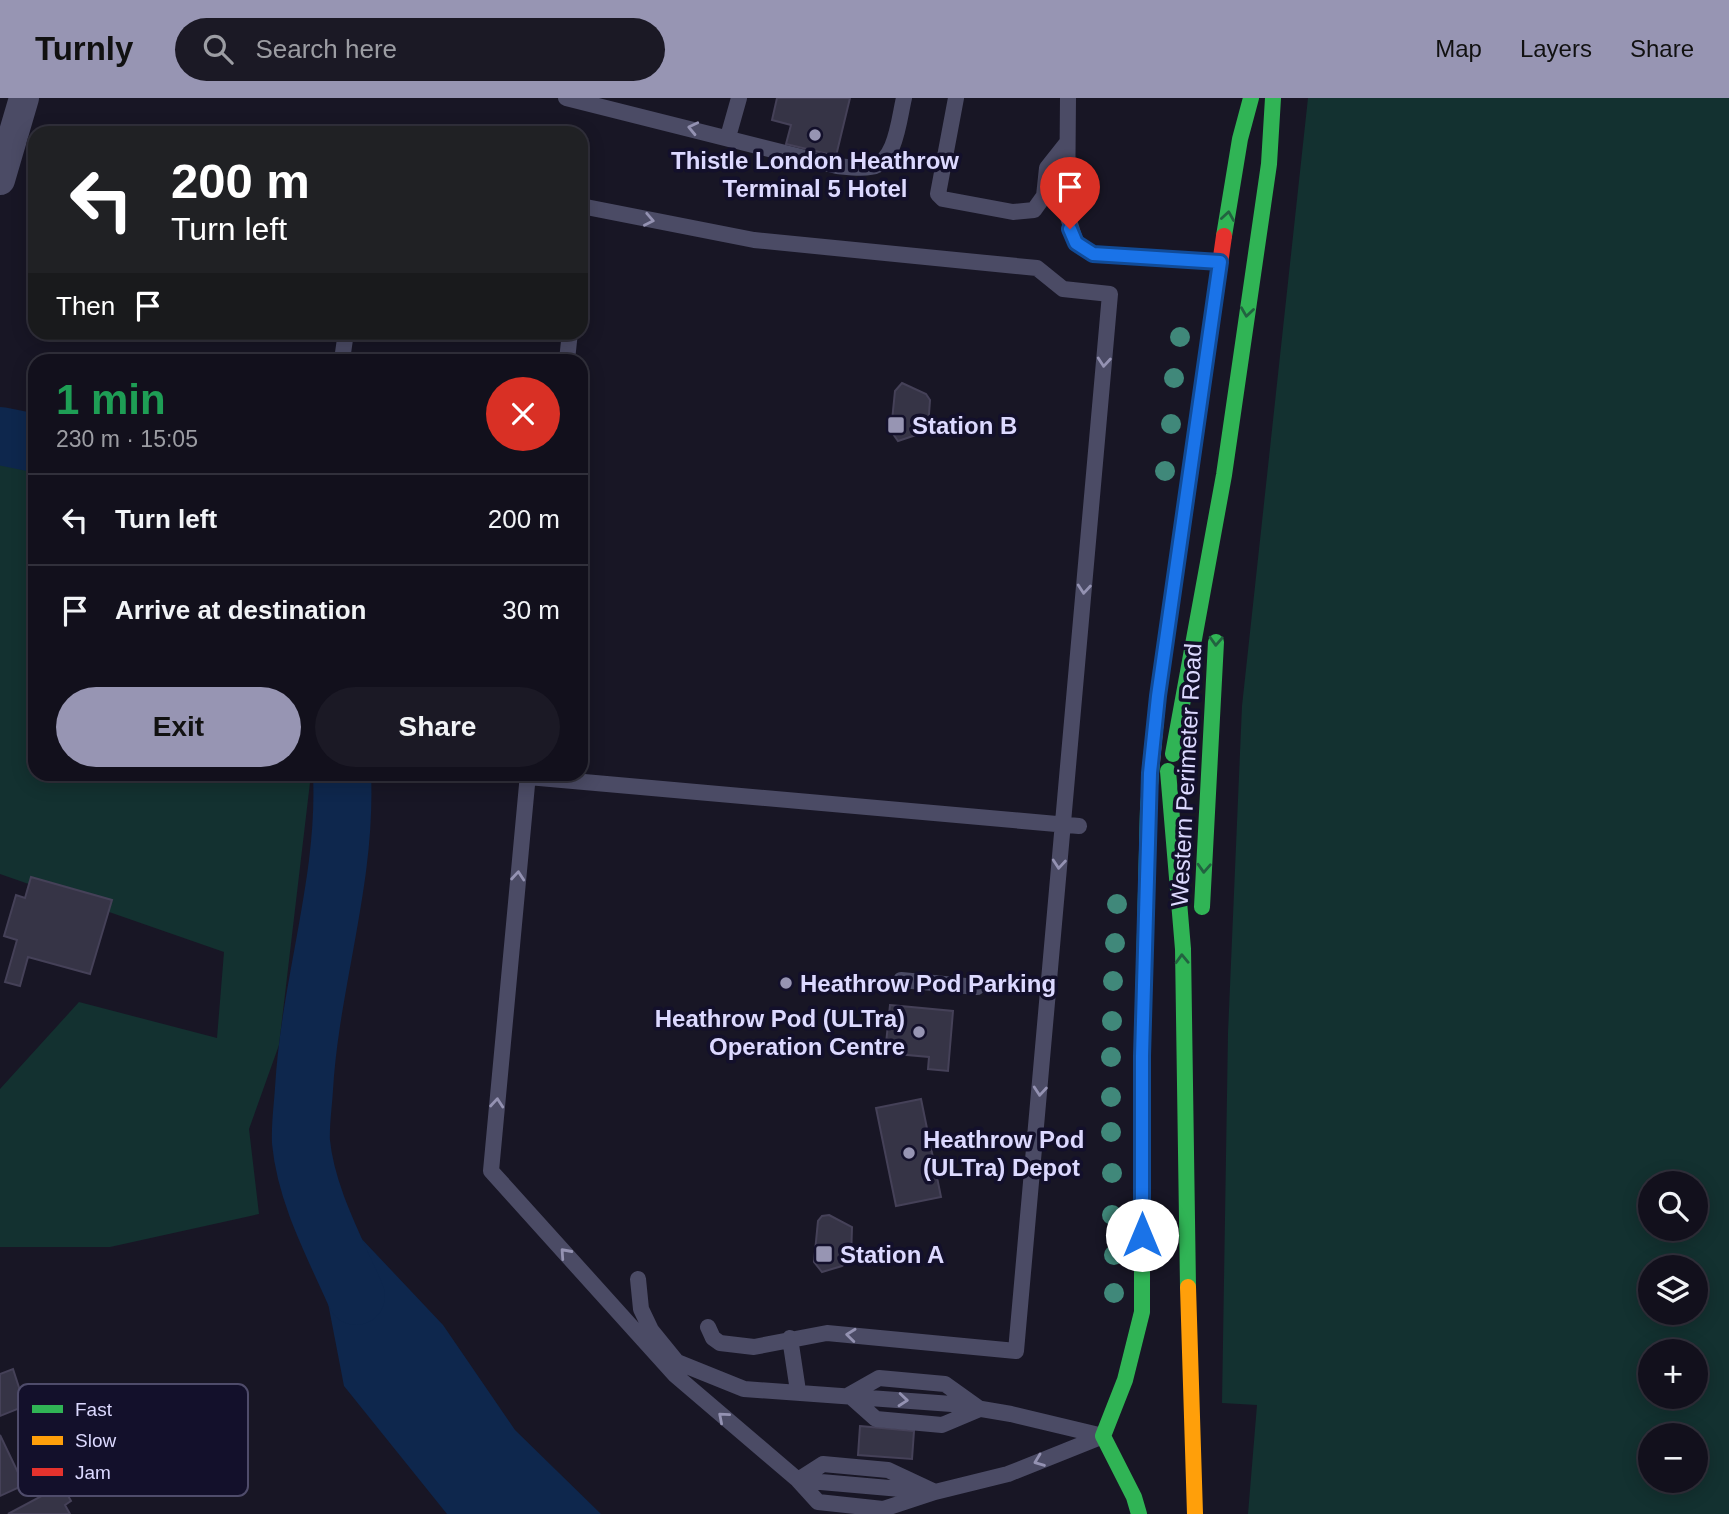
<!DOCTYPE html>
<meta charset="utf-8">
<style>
body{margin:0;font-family:Arial,sans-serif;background:#1b1925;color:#f1f3f6;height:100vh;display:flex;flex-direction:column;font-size:26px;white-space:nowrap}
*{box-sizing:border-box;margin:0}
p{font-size:23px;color:#9c9da3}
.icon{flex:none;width:38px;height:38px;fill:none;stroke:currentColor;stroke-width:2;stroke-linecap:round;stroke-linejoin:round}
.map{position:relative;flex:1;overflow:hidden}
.details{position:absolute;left:28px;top:256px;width:560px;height:427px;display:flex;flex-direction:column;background:#12101c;border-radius:21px;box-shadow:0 4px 18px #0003,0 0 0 2px #31303b}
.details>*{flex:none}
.top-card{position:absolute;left:28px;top:28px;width:560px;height:214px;border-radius:21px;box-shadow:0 4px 18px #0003,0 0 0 2px #31303b;background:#202124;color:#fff;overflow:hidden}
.buttons{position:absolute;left:1638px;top:1073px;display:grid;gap:14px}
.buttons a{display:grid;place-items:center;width:70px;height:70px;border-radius:50%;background:#12101c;box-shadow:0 4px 18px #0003,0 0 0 2px #31303b;font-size:35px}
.pin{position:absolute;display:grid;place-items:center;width:60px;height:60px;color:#fff;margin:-72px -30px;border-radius:50% 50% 50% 0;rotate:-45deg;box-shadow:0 0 7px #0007}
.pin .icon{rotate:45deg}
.me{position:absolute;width:77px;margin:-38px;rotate:0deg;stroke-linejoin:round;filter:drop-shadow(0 0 5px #0008)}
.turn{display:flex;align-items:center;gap:24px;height:147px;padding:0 28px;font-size:32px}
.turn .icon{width:91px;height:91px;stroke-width:2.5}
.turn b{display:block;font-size:49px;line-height:60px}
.then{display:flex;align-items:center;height:66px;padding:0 28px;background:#0003;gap:14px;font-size:26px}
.round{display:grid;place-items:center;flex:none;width:74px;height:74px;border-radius:37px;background:#1b1925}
.summary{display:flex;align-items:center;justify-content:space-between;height:119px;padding:0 28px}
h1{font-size:42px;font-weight:700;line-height:52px;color:#1e9e55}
.primary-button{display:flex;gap:14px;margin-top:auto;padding:14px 28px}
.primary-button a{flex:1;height:80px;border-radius:42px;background:#9795b3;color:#111;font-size:28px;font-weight:700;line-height:80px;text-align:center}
.primary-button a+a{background:#1b1925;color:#f1f3f6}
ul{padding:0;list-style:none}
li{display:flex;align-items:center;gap:21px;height:91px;padding:0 28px;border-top:2px solid #31303b}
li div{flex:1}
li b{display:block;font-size:26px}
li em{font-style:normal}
header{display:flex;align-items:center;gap:42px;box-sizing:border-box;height:98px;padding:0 35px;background:#9795b3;color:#111}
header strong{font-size:33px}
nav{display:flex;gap:38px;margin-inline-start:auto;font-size:24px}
.search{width:490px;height:63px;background:#1b1925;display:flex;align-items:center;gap:18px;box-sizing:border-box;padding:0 24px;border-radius:38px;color:#9c9da3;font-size:26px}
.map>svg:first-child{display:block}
</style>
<header>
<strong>Turnly</strong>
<div class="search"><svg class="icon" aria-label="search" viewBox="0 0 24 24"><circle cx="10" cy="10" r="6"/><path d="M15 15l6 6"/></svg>Search here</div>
<nav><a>Map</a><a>Layers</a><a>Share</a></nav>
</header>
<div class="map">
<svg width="1729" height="1416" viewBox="0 0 1729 1416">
<rect width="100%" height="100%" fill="#181625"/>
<path fill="#133130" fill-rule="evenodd" d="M1308,0H1729V1416H1248L1257,1307L1222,1305L1228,935L1242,608ZM1650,1085H1696V1130H1650ZM1650,1169H1696V1214H1650ZM1650,1253H1696V1298H1650ZM1650,1337H1696V1382H1650Z
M0,365L35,373V676H311L279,947L249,1031L259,1116L110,1149H0V991L79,904L217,940L224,854L0,776Z"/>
<path fill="#0e274d" d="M341,1119L443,1227L515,1332L601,1416H447L344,1288L313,1127Z"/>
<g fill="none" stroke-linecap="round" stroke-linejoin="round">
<path stroke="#0e274d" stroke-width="58" d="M0,338L35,345
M342,676C347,782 310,885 304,991C303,1008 300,1027 301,1044C306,1097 335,1150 356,1198"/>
</g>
<path fill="#363446" stroke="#454158" stroke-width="2" d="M777,0H850L836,58L786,46L791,27L772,22Z
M902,285L926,296L930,302L928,330L922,335L898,343L891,333L895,293Z
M31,779L112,802L90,876L28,859L20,888L5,884L17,842L4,838L16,797L25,800Z
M890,907L953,913L948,973L928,971L929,959L885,955Z
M921,1001L941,1099L896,1108L876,1010Z
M829,1117L852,1129L851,1161L842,1168L822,1174L814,1164L818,1123L822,1118Z
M13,1271L25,1308L0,1318V1276Z
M860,1328L914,1333L912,1361L858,1357Z
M0,1337L24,1387L0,1398Z
M62,1387L71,1403L65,1407L70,1416H8Z"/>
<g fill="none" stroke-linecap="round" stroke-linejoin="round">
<path stroke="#4b4b65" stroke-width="16" d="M566,0L837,68C847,69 860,71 871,69C896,65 899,20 904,0
M956,0L938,96L943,101L1013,114L1034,112L1044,98L1047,70L1066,46
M1068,0L1067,116L1076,145L1093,156L1220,164
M728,39L739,0
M581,108L754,142L1037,170L1063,191L1110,196L1016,1253L827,1235L754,1249L720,1245L713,1240L708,1229
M342,262L346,234
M567,262L570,234
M528,676L491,1073L675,1277L798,1382L935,1394L1008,1376L1103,1338
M528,679L1079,728
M901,882L977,889
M638,1181L641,1211L651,1232L677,1264L744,1291L952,1306L1011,1316L1103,1338
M790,1240L798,1293
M879,1280L945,1286L980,1311L942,1327L876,1321L849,1297Z
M823,1366L888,1372L935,1394L883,1411L818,1404L798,1382Z"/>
<path stroke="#4b4b65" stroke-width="30" d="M0,82L24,0"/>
<path stroke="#30b455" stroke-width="16" d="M1224,138L1240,41L1251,0
M1173,656L1224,377L1269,66L1273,0
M1168,673L1183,851L1188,1189
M1202,809L1216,544
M1139,1416L1134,1399L1103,1338L1125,1282L1142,1214V958L1148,711L1152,664"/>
<path stroke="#ff9f0a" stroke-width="16" d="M1152,664L1158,598L1186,404
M1188,1189L1195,1416"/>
<path stroke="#e5322d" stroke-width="16" d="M1186,404L1224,138"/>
</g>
<g fill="#40887a">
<circle cx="1180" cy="239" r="10"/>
<circle cx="1174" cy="280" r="10"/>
<circle cx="1171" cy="326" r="10"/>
<circle cx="1165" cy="373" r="10"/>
<circle cx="1117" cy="806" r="10"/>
<circle cx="1115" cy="845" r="10"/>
<circle cx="1113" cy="883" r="10"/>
<circle cx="1112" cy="923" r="10"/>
<circle cx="1111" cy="959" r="10"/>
<circle cx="1111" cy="999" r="10"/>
<circle cx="1111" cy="1034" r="10"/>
<circle cx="1112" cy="1075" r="10"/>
<circle cx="1112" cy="1117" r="10"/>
<circle cx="1114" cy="1157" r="10"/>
<circle cx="1114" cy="1195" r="10"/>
</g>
<defs><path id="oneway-chevron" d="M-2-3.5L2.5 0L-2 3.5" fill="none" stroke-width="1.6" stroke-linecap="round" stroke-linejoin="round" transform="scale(1.75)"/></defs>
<g stroke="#9492b2">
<use href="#oneway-chevron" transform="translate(693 30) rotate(-167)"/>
<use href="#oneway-chevron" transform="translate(649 122) rotate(11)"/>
<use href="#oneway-chevron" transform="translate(1104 264) rotate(95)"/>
<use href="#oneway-chevron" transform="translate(1084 491) rotate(95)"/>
<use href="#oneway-chevron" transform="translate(1059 766) rotate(95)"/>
<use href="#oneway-chevron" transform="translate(518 778) rotate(-85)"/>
<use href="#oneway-chevron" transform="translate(1040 993) rotate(95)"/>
<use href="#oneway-chevron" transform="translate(497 1005) rotate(-85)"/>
<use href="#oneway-chevron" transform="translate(565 1155) rotate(-132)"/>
<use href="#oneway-chevron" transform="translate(851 1237) rotate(-174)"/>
<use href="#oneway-chevron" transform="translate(903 1302) rotate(5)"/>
<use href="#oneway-chevron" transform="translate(723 1319) rotate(-139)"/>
<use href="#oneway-chevron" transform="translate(1039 1363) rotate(159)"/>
</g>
<g stroke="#226240">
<use href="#oneway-chevron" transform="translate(1228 118) rotate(-81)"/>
<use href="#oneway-chevron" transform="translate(1247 214) rotate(98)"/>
<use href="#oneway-chevron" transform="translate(1216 543) rotate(93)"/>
<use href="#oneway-chevron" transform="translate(1204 770) rotate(93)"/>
<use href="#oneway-chevron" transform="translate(1182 861) rotate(-92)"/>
</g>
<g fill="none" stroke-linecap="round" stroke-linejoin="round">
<defs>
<path id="route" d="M1070,131L1076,145L1093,156L1220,164L1158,598L1150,675L1142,958V1137"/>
</defs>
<use href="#route" stroke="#114b97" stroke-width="18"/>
<use href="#route" stroke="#1a73e8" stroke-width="12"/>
</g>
<g fill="#9795b3" stroke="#13102b" stroke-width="2.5">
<circle cx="815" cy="37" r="7"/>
<rect x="887" y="318" width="18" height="18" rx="3.5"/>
<circle cx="786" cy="885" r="7"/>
<circle cx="919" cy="934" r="7"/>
<circle cx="909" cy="1055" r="7"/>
<rect x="815" y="1147" width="18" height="18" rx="3.5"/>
</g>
<g text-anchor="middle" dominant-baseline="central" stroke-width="7" stroke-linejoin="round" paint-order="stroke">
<g font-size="24" font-weight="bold" fill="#dcd9ff" stroke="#13102b" text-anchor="start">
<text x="815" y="62" text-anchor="middle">Thistle London Heathrow<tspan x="815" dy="28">Terminal 5 Hotel</tspan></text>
<text x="912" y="327">Station B</text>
<text x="800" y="885">Heathrow Pod Parking</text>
<text x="905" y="920" text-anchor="end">Heathrow Pod (ULTra)<tspan x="905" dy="28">Operation Centre</tspan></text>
<text x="923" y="1041">Heathrow Pod<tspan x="923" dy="28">(ULTra) Depot</tspan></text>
<text x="840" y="1156">Station A</text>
</g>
<g font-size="24" fill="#dcd9ff" stroke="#13102b">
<text transform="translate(1186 677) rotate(-87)">Western Perimeter Road</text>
</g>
</g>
<rect x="18" y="1286" width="230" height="112" rx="10" fill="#13102b" stroke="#4f4c6b" stroke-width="2"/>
<rect x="32" y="1307" width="31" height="8" fill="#30b455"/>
<rect x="32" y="1338" width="31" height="9" fill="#ff9f0a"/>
<rect x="32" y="1370" width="31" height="8" fill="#e5322d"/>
<g font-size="19" fill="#dcd9ff">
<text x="75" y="1318">Fast</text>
<text x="75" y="1349">Slow</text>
<text x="75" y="1381">Jam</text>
</g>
</svg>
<div class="buttons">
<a><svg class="icon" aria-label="search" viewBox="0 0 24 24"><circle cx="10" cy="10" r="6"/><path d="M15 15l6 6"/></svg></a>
<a><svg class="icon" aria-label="layers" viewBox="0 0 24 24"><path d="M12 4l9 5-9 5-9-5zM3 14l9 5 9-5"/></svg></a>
<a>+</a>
<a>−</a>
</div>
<div class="pin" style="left:1070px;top:131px;background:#d93025"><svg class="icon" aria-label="arrive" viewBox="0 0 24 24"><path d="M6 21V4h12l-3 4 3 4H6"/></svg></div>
<svg class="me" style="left:1142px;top:1137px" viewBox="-20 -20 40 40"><circle r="19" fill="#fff"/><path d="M0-13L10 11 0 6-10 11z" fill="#1a73e8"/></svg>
<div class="top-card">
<div class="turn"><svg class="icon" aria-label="left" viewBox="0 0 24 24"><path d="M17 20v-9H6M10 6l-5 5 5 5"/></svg><div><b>200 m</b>Turn left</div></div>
<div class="then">Then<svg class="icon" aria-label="arrive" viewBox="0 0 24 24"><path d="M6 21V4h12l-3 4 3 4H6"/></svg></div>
</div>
<section class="details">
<div class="summary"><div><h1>1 min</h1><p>230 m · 15:05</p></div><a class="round" style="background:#d93025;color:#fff"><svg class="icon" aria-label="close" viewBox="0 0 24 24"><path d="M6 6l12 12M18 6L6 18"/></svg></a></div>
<ul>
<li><svg class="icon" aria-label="left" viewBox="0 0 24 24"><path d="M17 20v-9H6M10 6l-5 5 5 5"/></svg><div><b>Turn left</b></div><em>200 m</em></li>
<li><svg class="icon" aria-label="arrive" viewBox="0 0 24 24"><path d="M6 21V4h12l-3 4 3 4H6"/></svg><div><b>Arrive at destination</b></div><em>30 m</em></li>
</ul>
<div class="primary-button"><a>Exit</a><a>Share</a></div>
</section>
</div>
